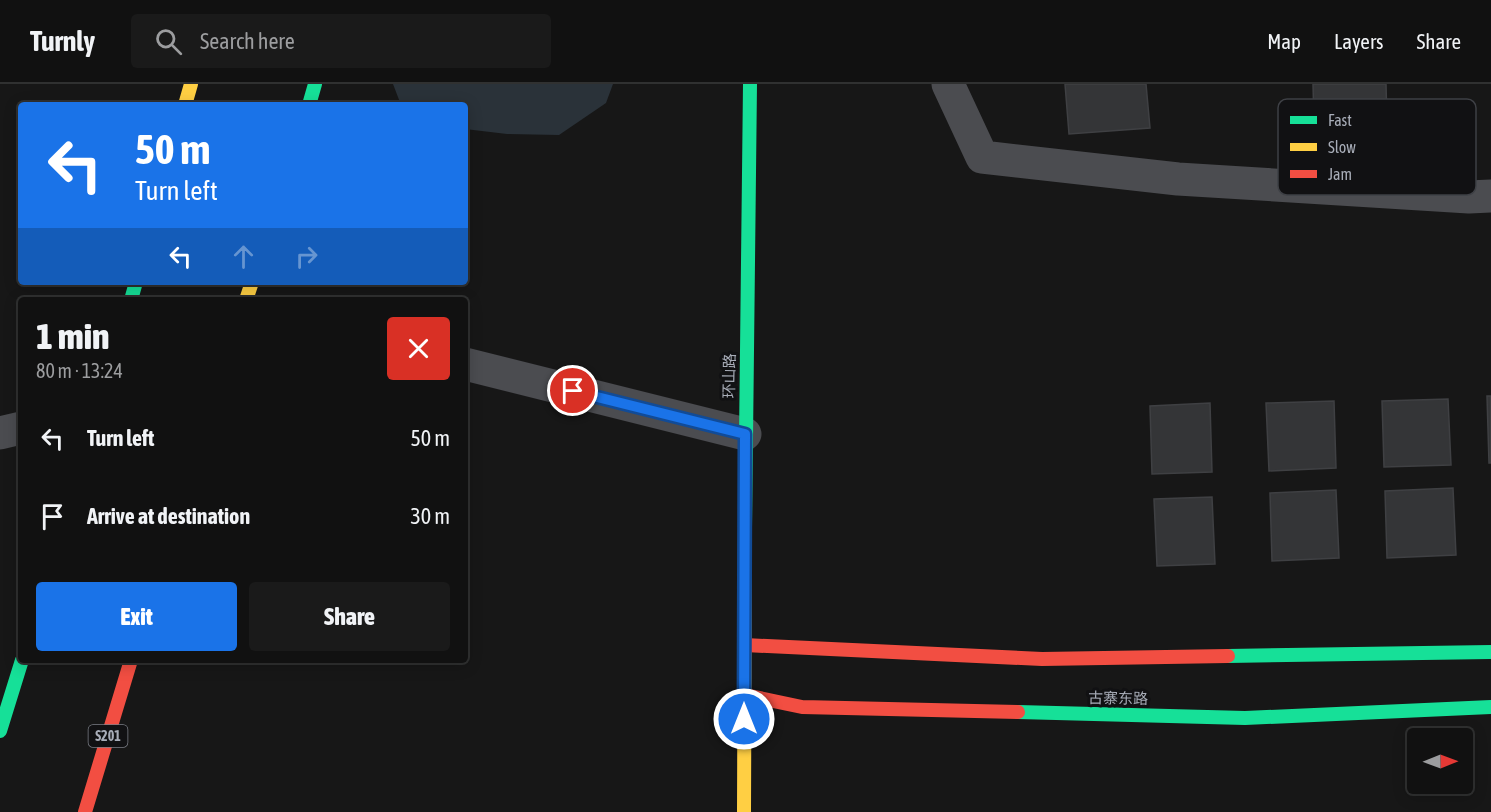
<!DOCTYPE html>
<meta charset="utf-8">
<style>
body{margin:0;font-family:"Asap Condensed","Noto Sans SC",sans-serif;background:#1a1a1a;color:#f1f3f6;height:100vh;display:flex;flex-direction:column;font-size:22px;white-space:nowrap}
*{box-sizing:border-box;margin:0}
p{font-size:20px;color:#9c9d9f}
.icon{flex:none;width:33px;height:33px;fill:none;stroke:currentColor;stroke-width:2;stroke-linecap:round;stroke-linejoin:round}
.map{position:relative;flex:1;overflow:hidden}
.drawer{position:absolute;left:18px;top:213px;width:450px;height:366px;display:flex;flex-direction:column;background:#111;border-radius:6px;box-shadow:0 3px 15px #0003,0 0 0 2px #303131}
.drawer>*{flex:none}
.hud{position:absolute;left:18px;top:18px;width:450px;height:183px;border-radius:6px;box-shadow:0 3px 15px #0003,0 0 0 2px #303131;background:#1a73e8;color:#fff;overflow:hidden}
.needle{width:39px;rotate:89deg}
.buttons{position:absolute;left:1407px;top:644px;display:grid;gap:12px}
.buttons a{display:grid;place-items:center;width:66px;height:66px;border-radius:6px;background:#111;box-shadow:0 3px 15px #0003,0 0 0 2px #303131;font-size:30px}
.pin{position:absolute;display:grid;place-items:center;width:51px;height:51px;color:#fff;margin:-26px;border:3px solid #fff;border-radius:50%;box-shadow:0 2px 6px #0007}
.me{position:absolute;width:66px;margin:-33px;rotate:0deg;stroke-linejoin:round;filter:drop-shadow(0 0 4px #0008)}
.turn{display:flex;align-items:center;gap:21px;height:126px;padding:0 18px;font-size:27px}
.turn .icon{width:78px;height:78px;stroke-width:2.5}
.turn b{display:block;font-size:42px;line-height:51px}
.lanes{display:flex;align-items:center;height:57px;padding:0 18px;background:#0003;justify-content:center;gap:30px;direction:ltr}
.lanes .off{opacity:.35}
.round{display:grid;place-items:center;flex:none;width:63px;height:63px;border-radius:6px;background:#1a1a1a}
.summary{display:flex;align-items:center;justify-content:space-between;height:102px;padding:0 18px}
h1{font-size:36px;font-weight:800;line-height:45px}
.button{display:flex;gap:12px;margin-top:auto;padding:12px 18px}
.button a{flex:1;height:69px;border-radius:6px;background:#1a73e8;color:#fff;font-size:24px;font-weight:800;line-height:69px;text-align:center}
.button a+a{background:#1a1a1a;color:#f1f3f6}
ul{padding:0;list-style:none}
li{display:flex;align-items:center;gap:18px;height:78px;padding:0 18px}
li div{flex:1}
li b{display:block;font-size:22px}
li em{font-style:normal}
header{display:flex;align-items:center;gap:36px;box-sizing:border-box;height:84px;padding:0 30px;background:#111;border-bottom:2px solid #303131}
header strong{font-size:28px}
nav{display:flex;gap:33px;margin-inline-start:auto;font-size:21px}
.search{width:420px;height:54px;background:#1a1a1a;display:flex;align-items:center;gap:15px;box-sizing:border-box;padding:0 21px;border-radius:6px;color:#9c9d9f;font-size:22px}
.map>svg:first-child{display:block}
</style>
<header>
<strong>Turnly</strong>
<div class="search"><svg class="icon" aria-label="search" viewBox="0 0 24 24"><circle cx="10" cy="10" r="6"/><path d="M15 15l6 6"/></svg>Search here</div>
<nav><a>Map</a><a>Layers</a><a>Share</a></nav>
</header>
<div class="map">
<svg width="1491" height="728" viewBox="0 0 1491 728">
<rect width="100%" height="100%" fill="#171717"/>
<path fill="#2a3239" d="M393,0H613L606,19L559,51L507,50L465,45V21H401Z"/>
<path fill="#343537" stroke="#3f4043" stroke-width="1.5" d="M1065,0H1146L1150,44L1069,50Z
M1313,0H1386L1388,77L1315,79Z
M1487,312H1491V379H1489Z
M1448,315L1451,381L1384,383L1382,317Z
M1334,317L1336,384L1269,387L1266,319Z
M1210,319L1212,388L1152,390L1150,322Z
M1453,404L1456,471L1387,474L1385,407Z
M1336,406L1339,474L1272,477L1270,409Z
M1212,413L1215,480L1157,482L1154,415Z"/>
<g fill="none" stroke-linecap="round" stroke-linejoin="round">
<path stroke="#4b4c50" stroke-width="33" d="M948,0L982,73L1178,95L1469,113L1491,112
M465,280L745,350
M0,349L21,344"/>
<path stroke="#16e098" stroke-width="14" d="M309,21L315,0
M131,216L136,198
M745,444L750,0
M1228,572L1491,568
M1018,628L1245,634L1491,623
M0,647L22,576"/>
<path stroke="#ffcf43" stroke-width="14" d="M185,21L191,0
M246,216L252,198
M744,728L745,444"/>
<path stroke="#f24e42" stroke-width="14" d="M745,561L1042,575L1228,572
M745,611L802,623L1018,628
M85,728L131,576"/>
</g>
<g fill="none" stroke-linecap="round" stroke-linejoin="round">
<defs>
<path id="route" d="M573,307L745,350L744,635"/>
</defs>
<use href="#route" stroke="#114b97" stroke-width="15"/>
<use href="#route" stroke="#1a73e8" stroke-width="10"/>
</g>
<g text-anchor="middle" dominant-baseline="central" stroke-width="6" stroke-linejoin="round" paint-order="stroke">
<rect fill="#111113" stroke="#7b7e86" stroke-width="1.5" x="88.5" y="641" width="39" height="22" rx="4.5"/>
<g font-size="14" font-weight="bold" fill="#a8adb8">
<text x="108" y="652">S201</text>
</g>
<g font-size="15" fill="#a8adb8" stroke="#111113">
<text transform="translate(729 292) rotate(-89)">环山路</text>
<text transform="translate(1118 614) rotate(1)">古寨东路</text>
</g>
</g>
<rect x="1278" y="15" width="198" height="96" rx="9" fill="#111113" stroke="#3e4045" stroke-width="1.5"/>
<rect x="1290" y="32" width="27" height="8" fill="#16e098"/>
<rect x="1290" y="59" width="27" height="8" fill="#ffcf43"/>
<rect x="1290" y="86" width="27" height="8" fill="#f24e42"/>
<g font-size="16" fill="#a8adb8">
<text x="1328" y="42">Fast</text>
<text x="1328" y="69">Slow</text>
<text x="1328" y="96">Jam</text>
</g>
</svg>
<div class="buttons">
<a><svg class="needle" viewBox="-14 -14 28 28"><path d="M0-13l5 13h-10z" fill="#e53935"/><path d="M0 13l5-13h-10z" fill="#9c9d9f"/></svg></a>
</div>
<div class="pin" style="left:573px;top:307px;background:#d93025"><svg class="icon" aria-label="arrive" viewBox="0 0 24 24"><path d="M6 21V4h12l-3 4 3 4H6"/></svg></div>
<svg class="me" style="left:744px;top:635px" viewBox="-20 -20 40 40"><circle r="17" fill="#1a73e8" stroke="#fff" stroke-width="3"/><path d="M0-11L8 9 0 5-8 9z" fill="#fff"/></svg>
<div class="hud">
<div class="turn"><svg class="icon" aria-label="left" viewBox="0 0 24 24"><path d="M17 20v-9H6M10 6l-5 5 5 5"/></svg><div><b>50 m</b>Turn left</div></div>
<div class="lanes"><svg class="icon" aria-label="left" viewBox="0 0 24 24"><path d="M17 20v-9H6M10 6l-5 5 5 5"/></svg><svg class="icon off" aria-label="ahead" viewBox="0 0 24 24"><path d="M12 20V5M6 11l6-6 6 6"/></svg><svg class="icon off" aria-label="right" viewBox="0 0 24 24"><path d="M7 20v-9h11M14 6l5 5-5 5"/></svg></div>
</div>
<section class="drawer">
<div class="summary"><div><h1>1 min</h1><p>80 m · 13:24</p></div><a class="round" style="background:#d93025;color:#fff"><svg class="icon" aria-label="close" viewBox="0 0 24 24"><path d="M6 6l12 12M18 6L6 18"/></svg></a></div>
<ul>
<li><svg class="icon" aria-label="left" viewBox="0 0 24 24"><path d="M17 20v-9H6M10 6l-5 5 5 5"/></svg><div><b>Turn left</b></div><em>50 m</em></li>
<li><svg class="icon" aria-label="arrive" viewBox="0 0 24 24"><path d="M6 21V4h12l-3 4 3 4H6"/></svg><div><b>Arrive at destination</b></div><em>30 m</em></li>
</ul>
<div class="button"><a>Exit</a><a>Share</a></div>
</section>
</div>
